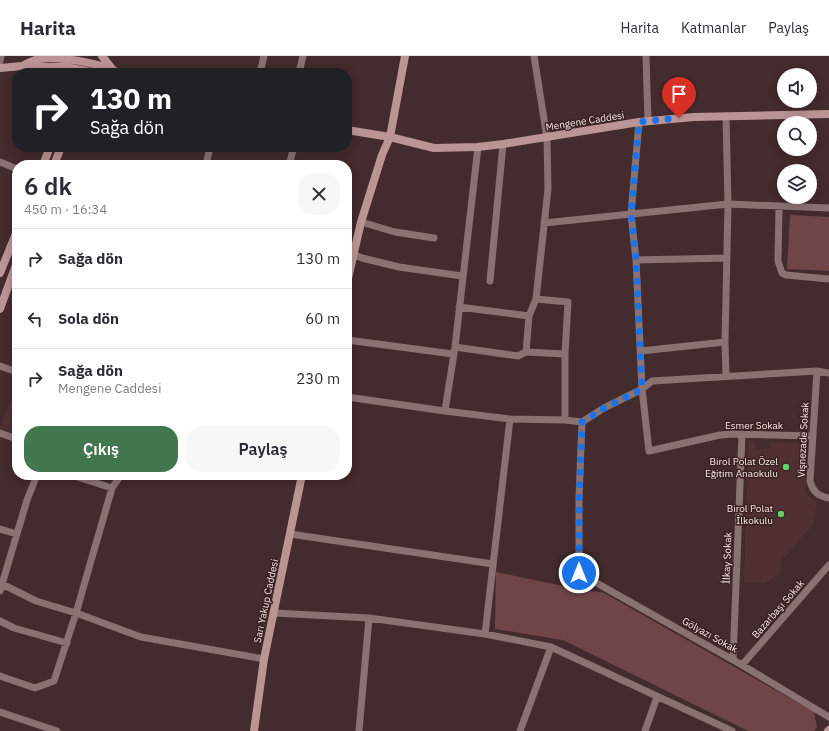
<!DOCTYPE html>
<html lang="tr">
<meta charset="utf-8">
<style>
body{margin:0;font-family:"IBM Plex Sans",sans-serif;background:#f7f7f7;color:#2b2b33;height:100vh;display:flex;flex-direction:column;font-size:15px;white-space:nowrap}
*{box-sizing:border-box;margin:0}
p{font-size:13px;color:#7c7c81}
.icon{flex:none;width:22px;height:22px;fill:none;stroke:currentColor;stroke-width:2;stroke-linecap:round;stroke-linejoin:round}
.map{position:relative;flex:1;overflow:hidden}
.drawer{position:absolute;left:12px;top:104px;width:340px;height:320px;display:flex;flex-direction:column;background:#fff;border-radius:16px;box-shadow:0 2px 10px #0003}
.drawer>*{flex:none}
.guide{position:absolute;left:12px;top:12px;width:340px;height:84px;border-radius:16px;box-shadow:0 2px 10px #0003;background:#202124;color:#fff;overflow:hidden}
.fabs{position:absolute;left:777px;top:12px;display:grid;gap:8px}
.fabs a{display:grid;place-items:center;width:40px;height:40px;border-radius:50%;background:#fff;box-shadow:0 2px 10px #0003;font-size:20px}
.pin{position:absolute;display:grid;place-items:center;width:34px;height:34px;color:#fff;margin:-41px -17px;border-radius:50% 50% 50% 0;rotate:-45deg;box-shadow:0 0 4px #0007}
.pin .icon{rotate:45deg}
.me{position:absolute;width:44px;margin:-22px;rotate:0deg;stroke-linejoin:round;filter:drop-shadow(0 0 3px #0008)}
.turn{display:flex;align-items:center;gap:14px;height:84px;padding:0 12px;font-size:18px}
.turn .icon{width:52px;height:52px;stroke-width:2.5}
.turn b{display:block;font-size:28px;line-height:34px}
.round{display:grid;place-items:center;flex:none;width:42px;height:42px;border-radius:16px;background:#f7f7f7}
.head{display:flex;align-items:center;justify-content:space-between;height:68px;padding:0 12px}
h1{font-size:24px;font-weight:600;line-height:30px}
.primary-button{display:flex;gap:8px;margin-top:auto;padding:8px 12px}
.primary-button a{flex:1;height:46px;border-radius:16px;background:#42774d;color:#fff;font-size:16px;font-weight:600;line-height:46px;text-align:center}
.primary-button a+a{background:#f7f7f7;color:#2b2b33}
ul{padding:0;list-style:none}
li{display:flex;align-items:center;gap:12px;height:60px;padding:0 12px;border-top:1px solid #e1e1e2}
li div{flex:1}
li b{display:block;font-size:15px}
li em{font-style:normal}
header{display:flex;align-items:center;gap:24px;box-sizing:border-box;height:56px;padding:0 20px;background:#fff;border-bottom:1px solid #e1e1e2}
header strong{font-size:19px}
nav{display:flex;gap:22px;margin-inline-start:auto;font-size:14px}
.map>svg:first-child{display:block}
</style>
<header>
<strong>Harita</strong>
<nav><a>Harita</a><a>Katmanlar</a><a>Paylaş</a></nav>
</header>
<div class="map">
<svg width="829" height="675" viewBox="0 0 829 675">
<rect width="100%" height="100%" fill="#442b2d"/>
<path fill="#513033" d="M17,327V377L0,372Z
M755,385V393H770L771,386L798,387L803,389L807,405L805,436L812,443L817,446L813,469L781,505L780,519L764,527H744L748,389L750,386Z"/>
<path fill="#704548" d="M790,159L829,161V215L787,213Z
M496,516L568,531L604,537L814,656L817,671L814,675H748L563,584L495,573Z"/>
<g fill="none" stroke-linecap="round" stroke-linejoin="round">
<path stroke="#8a7273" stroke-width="7" d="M646,0L648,65
M0,5L1,0
M260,17L264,0
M299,17L303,0
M726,60L728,148L725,286L726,320
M639,66L631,158L636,204L642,333L649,395L720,379L732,378L813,380
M0,106L17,113
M206,109L210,91
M289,109L294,91
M779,150L778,205L782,217L786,219L829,223
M361,166L395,176L434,182
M544,167L728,148L829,152
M347,196L362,202L399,211L462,220
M636,204L727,202
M490,225L503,88
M536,243L568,246L565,298V364
M459,251L529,260L526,296
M529,260L536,243L548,133L547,82L534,0
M347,284L453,298
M455,291L518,300L526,296L565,298
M641,295L725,286
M0,310L17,316
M817,315L810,425C813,436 818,440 829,442
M829,317L817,315L652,325L642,333L604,352L582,366L579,442V517L742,609L829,661
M347,341L445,355L510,363L565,364L582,366
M445,355L455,291L478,91
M0,377L17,383
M71,419L112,432
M0,473L17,478
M290,478L493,508
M0,527L36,545L76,557L141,581L264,603
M0,535L27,444L37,419
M274,557L369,562L485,578L551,591L732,675
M0,565L14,572L67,587
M485,578L510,363
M733,604L742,378
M742,609L829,509
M0,620L35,632L54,625L76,557L112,432L121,419
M0,656L57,675
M359,675L369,562
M520,675L551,591
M645,675L657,641"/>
<path stroke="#bb9496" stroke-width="8" d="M102,0L113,14
M22,10C28,7 34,4 39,3C59,0 101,7 119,17
M0,12L22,10L41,11H66L96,17
M347,74L390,81L434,92L478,91L503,88L639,66L694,61L829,58
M43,109L50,91
M54,109L61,91
M0,217L17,175
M347,227L361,166L382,99L390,81L405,0
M0,253L17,206
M254,675L264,603L302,419
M828,675L829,674"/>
</g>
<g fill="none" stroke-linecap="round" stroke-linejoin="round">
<path stroke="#1a73e8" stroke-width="7" stroke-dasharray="0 12.6" d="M579,517V442L582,366L604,352L642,333L636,204L631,158L639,66L679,62"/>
</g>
<g fill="#5ed56c" stroke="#3a2223" stroke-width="1.5">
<circle cx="786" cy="411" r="4"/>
<circle cx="781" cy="458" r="4"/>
</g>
<g text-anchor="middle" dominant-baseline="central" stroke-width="3" stroke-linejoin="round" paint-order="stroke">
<g font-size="10" fill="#f8e7e8" stroke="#3a2223">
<text transform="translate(585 65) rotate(-9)">Mengene Caddesi</text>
<text x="754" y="369">Esmer Sokak</text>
<text transform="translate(803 384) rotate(-87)">Vişnezade Sokak</text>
<text transform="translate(727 502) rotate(-88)">İlkay Sokak</text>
<text transform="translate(266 545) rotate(-78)">Sarı Yakup Caddesi</text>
<text transform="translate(778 553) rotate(-49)">Bazarbaşı Sokak</text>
<text transform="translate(710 579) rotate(29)">Gölyazı Sokak</text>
</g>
<g font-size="10" fill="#f8e7e8" stroke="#3a2223" text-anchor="end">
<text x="778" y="405">Birol Polat Özel<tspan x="778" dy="12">Eğitim Anaokulu</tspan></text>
<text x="773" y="452">Birol Polat<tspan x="773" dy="12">İlkokulu</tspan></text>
</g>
</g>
</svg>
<div class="fabs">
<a><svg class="icon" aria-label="sound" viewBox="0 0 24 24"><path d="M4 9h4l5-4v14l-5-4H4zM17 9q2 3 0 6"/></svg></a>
<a><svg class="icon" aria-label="search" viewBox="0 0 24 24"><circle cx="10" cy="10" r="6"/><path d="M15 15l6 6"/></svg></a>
<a><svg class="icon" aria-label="layers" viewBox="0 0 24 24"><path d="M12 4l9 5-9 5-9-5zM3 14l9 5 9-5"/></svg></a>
</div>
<div class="pin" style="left:679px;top:62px;background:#d93025"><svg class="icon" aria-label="arrive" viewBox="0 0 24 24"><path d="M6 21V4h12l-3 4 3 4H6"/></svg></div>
<svg class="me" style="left:579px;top:517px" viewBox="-20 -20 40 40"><circle r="17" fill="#1a73e8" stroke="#fff" stroke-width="3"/><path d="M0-11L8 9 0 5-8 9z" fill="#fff"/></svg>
<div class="guide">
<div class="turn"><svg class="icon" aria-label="right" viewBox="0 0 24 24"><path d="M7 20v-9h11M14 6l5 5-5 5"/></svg><div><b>130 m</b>Sağa dön</div></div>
</div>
<section class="drawer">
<div class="head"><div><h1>6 dk</h1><p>450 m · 16:34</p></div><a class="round"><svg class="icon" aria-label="close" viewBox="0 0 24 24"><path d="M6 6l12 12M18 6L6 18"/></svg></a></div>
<ul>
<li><svg class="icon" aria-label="right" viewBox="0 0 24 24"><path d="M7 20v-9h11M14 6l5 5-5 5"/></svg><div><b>Sağa dön</b></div><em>130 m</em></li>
<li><svg class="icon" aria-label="left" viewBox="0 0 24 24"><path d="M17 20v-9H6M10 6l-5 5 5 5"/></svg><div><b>Sola dön</b></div><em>60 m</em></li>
<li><svg class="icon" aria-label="right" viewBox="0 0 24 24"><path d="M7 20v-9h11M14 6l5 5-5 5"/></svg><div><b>Sağa dön</b><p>Mengene Caddesi</p></div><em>230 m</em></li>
</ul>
<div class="primary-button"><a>Çıkış</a><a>Paylaş</a></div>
</section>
</div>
